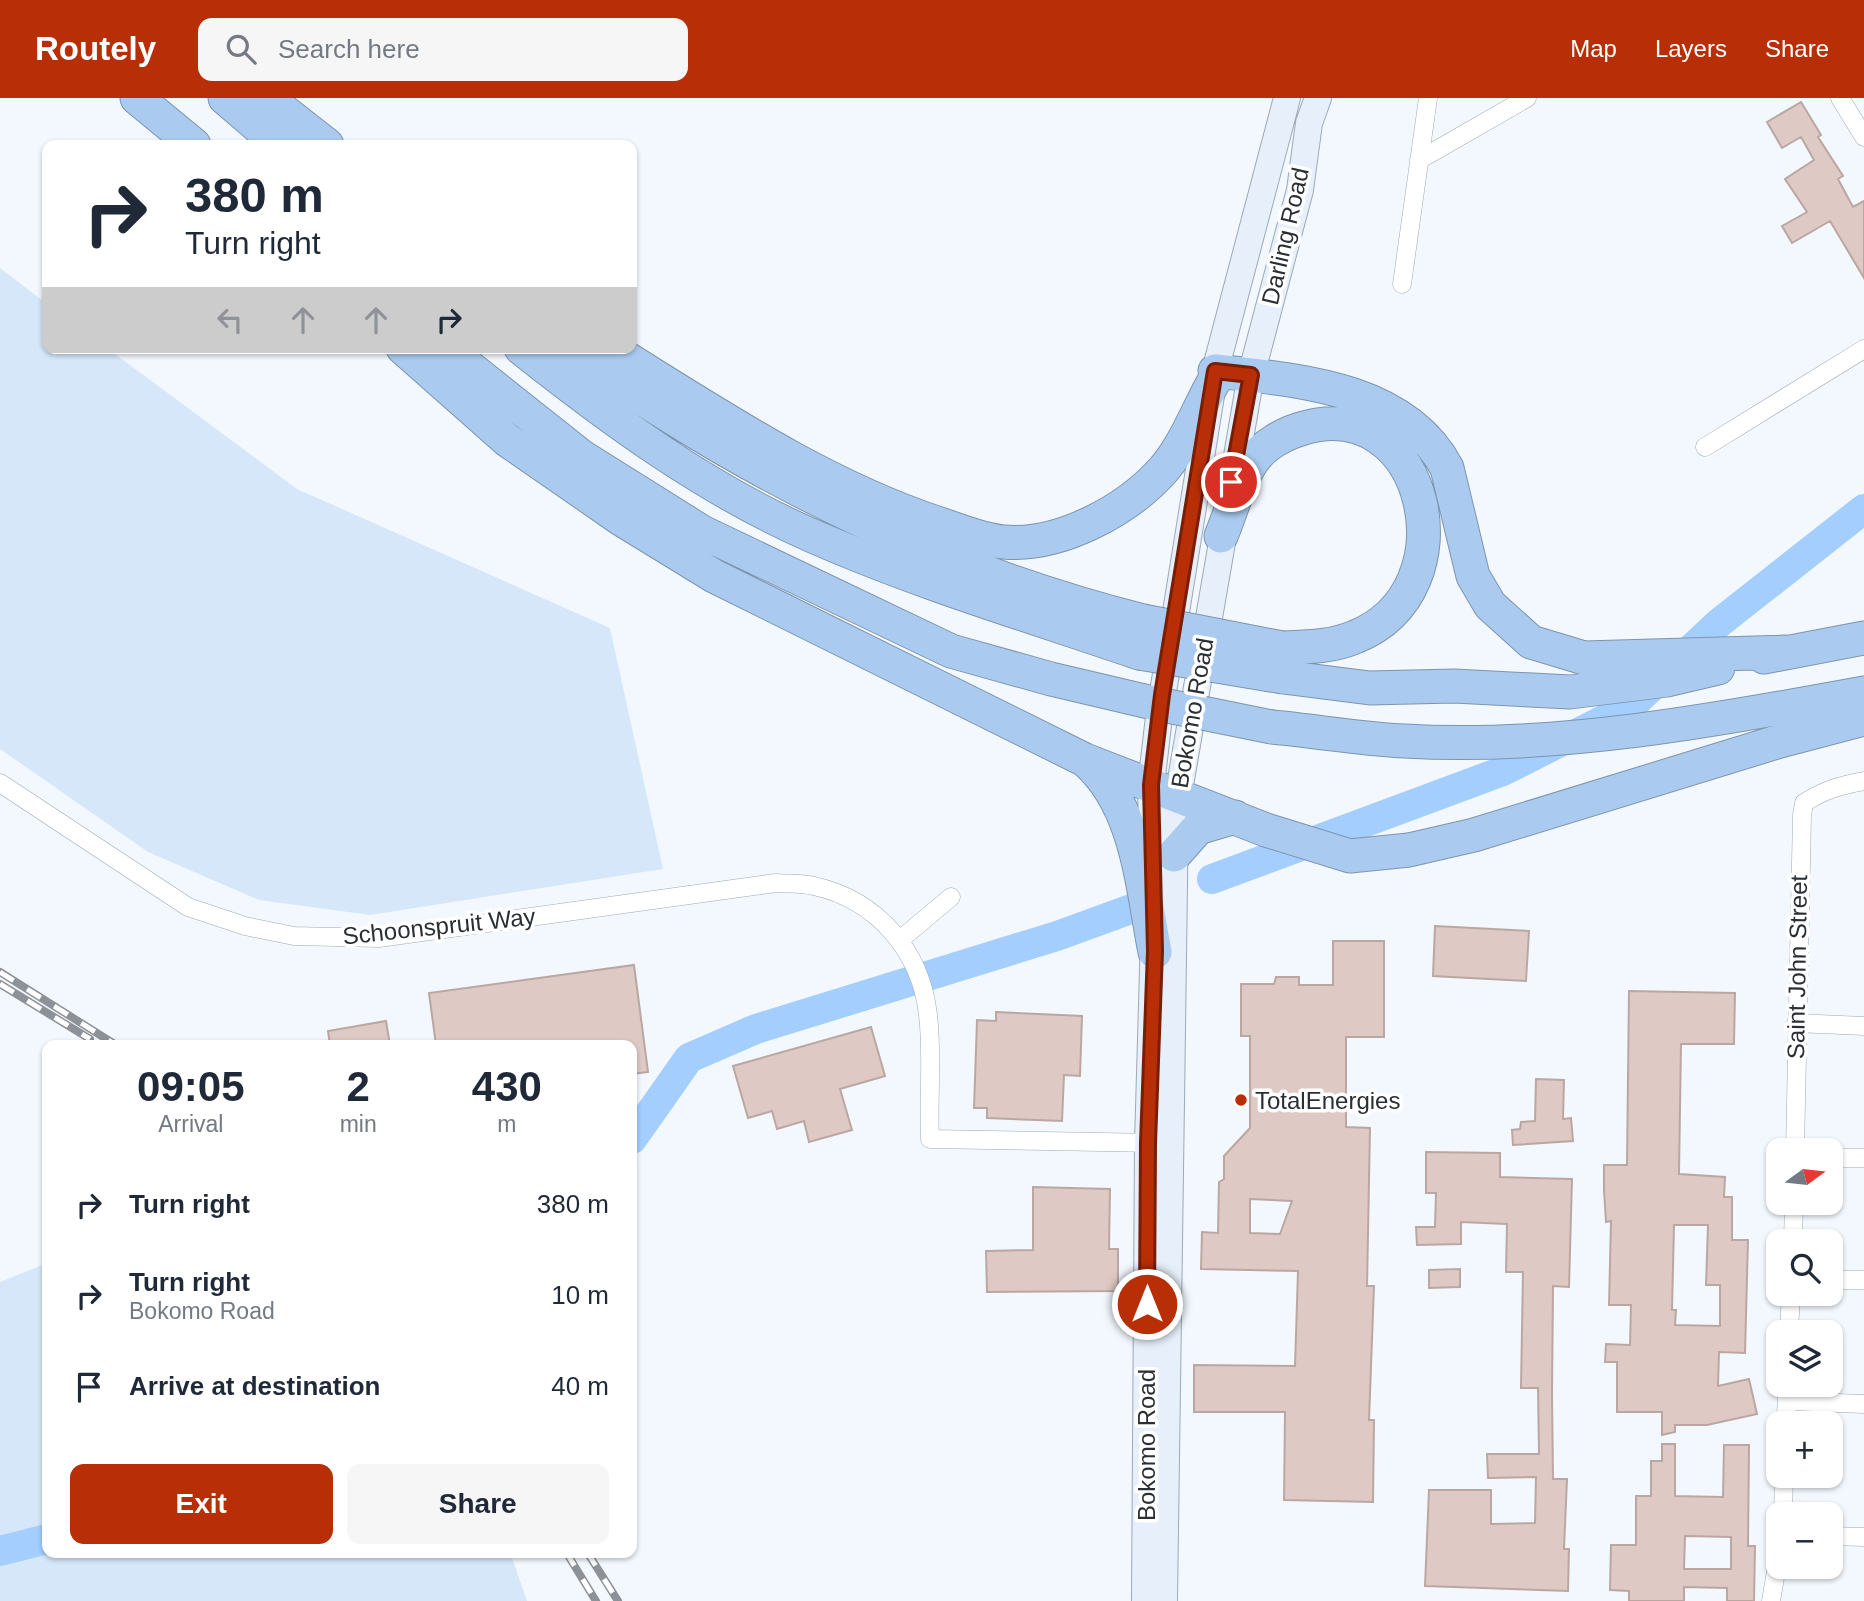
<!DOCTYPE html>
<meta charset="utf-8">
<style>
body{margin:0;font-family:Arial,sans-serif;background:#f6f6f7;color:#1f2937;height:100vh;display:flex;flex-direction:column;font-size:26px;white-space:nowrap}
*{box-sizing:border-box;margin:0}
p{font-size:23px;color:#747a83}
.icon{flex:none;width:38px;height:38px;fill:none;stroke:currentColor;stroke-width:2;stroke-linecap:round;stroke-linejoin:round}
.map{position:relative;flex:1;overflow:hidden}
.drawer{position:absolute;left:42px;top:942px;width:595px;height:518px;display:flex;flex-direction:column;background:#fff;border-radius:14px;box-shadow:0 2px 5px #0004}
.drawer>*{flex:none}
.banner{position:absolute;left:42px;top:42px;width:595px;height:214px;border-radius:14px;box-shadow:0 2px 5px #0004;background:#fff;color:#1f2937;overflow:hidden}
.needle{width:46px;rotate:75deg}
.buttons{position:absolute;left:1766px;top:1040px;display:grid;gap:14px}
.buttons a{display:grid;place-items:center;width:77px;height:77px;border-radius:14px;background:#fff;box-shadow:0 2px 5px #0004;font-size:35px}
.pin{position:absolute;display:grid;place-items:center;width:60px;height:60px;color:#fff;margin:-30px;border:4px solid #fff;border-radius:50%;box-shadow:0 2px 7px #0007}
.me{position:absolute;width:77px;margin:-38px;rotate:0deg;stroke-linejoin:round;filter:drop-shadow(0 0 5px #0008)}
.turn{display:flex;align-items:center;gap:24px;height:147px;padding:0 28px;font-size:32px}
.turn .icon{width:91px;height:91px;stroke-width:2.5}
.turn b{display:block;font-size:49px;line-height:60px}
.lanes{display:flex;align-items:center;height:66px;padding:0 28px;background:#0003;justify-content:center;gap:35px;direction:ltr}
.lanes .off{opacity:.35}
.eta{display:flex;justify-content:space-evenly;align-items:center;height:119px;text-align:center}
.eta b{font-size:42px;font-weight:800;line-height:49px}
.action{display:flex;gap:14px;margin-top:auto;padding:14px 28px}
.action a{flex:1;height:80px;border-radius:14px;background:#b82e06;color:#fff;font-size:28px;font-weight:800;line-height:80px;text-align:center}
.action a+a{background:#f6f6f7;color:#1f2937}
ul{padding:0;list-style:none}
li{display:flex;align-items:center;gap:21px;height:91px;padding:0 28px}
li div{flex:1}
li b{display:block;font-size:26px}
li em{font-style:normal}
header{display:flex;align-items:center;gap:42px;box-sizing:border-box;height:98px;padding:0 35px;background:#b82e06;color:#fff}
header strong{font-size:33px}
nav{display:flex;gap:38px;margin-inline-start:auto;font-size:24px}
.search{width:490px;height:63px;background:#f6f6f7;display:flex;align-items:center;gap:18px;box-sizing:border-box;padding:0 24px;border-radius:14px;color:#747a83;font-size:26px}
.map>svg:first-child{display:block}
</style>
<header>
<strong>Routely</strong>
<div class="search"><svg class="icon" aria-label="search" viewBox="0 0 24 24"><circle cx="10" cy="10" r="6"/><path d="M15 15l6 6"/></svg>Search here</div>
<nav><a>Map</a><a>Layers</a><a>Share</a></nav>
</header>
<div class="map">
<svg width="1864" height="1503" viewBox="0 0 1864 1503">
<rect width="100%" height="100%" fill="#f3f8fe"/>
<path fill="#d6e7fa" d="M0,170L47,206V250H107L297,391L610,530L663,771L370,817L259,802L148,754L0,651Z
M47,1165V1454H510L527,1503H0V1184Z"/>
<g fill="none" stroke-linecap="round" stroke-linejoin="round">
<path stroke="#a3cefe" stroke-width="30" d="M1212,781L1503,673L1631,608L1719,525L1864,411
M632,1041L689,960L756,931L1057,838L1131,811
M0,1453L47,1441"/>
</g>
<path fill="#dec9c4" stroke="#bba7a2" stroke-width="2" fill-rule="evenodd" d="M1801,4L1821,37L1818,39L1843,78L1838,81L1853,109L1864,103V180L1830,123L1792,145L1782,128L1807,114L1785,81L1814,62L1801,39L1782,50L1767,24Z
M1435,828L1529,833L1526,883L1433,878Z
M1333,843H1384V939H1346V1029L1370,1030L1367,1188H1374L1369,1322H1374L1373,1404L1284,1402L1285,1314H1194V1267L1295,1268L1298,1173L1201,1171L1202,1134L1218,1135L1219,1084L1224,1081V1058L1250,1030V938H1241V886H1274L1276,879H1299V887H1333ZM1250,1101L1292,1103L1280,1136L1250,1135Z
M634,867L648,974L632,976V947H436L429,895Z
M1629,893L1735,895L1734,946H1681L1679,1076L1725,1079L1724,1099H1732V1142H1748L1745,1255L1719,1254L1718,1288L1749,1281L1757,1316L1707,1327H1675V1334L1662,1337V1314H1617V1264H1605L1606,1246L1630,1247L1631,1207H1609L1611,1123L1606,1124L1604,1092V1067H1627ZM1674,1127H1708L1706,1187H1720V1228L1675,1227L1676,1212H1672Z
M996,914L1082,918L1080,978L1064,977L1062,1023L987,1020V1010H974L977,922L996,923Z
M386,923L390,947H330L328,933Z
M871,929L885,978L840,991L852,1032L809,1044L804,1023L777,1031L772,1013L748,1020L733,968Z
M1536,981L1564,982L1563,1021L1571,1020L1573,1043L1513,1047L1512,1032L1520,1031L1521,1024L1535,1023Z
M1426,1054L1500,1055V1079L1572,1081L1569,1189L1553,1188L1552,1296L1553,1381H1567L1564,1451H1569L1568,1493L1425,1488L1429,1392H1491V1426L1535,1425L1536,1379L1488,1380L1487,1356H1539L1538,1290H1521L1523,1174H1506L1507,1126L1461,1124V1146L1417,1147L1416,1129H1435L1436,1095H1426Z
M1033,1089L1110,1091L1109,1151H1118V1193L987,1194L986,1153L1033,1152Z
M1460,1171V1189L1429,1190V1172Z
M1662,1346H1675V1398L1723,1399L1724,1347H1749L1748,1448H1755L1754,1503H1727V1490L1684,1489V1503H1629V1493L1610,1492L1611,1447H1636V1398H1651V1363H1662ZM1685,1438L1731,1439V1471H1684Z"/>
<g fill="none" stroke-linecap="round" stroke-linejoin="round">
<defs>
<path id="minor" d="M1840,0L1864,39
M1419,62L1527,0
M1402,186L1428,0
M1705,349L1864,251
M0,685L188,809L245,828L294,838L379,840L776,785C789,786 802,785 814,788C877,802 921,853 928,917C933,958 928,999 930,1041L1157,1045
M901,841L951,799
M1796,925L1864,928
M1795,1052L1802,717L1804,705C1824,692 1841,687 1864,683
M1830,1060H1864
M1793,1143L1794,1104
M1830,1182H1864
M1789,1234L1791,1195
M1787,1303L1864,1306
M1786,1325L1787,1286
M1783,1416L1784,1377
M1830,1438L1864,1439
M1771,1503L1778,1462"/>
<path id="secondary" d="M1153,787L1151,687L1159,619L1215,273L1287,0
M1145,1503L1148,1045L1154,836
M1164,1503L1175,716L1251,277L1300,92L1309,25L1318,0"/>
<path id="motorway" d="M137,0L194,47
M225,0L280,47
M267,0L327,47
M403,250L507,342L621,421L714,478L1085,662L1266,732L1350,758L1409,752L1474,737L1780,643L1864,621
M445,250L581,358L702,434L951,553L1051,581L1153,605
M521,250C613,323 707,392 815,439C920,485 1031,518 1139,555
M566,250C599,275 634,295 668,317C816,410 974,480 1143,523
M610,250C715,315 820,386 937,425C959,432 981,442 1004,444C1060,449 1128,412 1164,371C1185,347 1198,311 1214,283
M1215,273C1297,282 1404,289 1447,370L1473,478L1490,507L1531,544L1584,560L1785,554
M1221,438C1231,415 1238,385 1252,364C1263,347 1285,335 1304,330C1427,294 1473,492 1355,539C1332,549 1307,549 1282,550
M1764,559L1864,540
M1283,579L1370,590L1454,588L1570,594L1667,582L1718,570
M1272,629C1316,633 1361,641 1405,643C1554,652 1718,622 1864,595
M1086,663C1138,709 1142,789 1155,854
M1174,757L1198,730L1235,719"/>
</defs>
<use href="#minor" stroke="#9ca9b7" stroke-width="19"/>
<use href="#secondary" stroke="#9ca9b7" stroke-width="28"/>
<use href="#motorway" stroke="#7d94ae" stroke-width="35"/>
<use href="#minor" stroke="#fff" stroke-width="18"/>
<use href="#secondary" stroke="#e6effa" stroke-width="26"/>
<use href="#motorway" stroke="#aacbef" stroke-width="33"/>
<defs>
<path id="rail" d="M0,874L116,947
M0,886L90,941
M566,1454L596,1503
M587,1454L618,1503"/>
</defs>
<use href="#rail" stroke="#8d9298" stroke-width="8"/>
<use href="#rail" stroke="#fff" stroke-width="5" stroke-dasharray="16" stroke-linecap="butt"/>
<defs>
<path id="motorway-bridge" d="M1143,523L1282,550
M1139,555L1283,579
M1153,605L1272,629"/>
</defs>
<use href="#motorway-bridge" stroke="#7d94ae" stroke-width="35" stroke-linecap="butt"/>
<use href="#motorway-bridge" stroke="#aacbef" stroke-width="33"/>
</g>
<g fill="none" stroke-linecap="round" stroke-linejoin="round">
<defs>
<path id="route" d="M1147,1206L1148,1045L1155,853L1151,687L1162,597L1215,273L1251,277L1231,384"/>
</defs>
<use href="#route" stroke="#781e04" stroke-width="18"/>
<use href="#route" stroke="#b82e06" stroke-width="12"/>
</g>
<circle fill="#b82e06" stroke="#fff" stroke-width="2.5" cx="1241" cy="1002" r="7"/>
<g text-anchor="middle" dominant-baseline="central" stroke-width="7" stroke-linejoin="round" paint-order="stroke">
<g font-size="24" fill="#2a2f35" stroke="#fff">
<text transform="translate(1285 138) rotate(-77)">Darling Road</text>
<text transform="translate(1192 615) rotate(-80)">Bokomo Road</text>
<text transform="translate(439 828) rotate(-6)">Schoonspruit Way</text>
<text transform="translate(1797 869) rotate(-89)">Saint John Street</text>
<text transform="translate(1146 1347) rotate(-90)">Bokomo Road</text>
</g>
<g font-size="24" fill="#2a2f35" stroke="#fff" text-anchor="start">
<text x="1255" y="1002">TotalEnergies</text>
</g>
</g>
</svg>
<div class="buttons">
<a><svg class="needle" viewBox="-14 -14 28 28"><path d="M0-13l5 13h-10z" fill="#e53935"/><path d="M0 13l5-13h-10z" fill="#747a83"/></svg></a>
<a><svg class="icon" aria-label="search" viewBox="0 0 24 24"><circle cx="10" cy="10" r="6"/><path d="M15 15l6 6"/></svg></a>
<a><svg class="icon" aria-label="layers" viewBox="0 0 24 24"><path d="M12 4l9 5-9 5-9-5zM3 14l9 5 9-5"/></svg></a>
<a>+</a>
<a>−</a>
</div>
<div class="pin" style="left:1231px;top:384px;background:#d93025"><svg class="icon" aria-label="arrive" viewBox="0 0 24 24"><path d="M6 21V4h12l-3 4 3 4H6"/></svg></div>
<svg class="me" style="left:1147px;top:1206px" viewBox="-20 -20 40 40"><circle r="17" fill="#b82e06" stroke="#fff" stroke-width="3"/><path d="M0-11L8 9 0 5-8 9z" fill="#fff"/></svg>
<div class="banner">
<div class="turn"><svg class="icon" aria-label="right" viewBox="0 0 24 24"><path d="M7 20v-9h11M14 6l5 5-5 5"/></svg><div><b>380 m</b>Turn right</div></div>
<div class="lanes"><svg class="icon off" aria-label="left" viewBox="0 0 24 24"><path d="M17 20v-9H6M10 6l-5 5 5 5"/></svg><svg class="icon off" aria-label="ahead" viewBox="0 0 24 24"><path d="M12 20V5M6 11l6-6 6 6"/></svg><svg class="icon off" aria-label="ahead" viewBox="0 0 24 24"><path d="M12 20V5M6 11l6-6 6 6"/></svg><svg class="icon" aria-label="right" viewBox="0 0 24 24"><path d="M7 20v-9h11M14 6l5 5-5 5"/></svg></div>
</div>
<section class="drawer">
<div class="eta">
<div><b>09:05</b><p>Arrival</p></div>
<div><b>2</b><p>min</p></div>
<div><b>430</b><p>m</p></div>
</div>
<ul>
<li><svg class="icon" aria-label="right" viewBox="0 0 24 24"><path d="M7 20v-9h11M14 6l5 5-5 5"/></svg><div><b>Turn right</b></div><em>380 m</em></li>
<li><svg class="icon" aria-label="right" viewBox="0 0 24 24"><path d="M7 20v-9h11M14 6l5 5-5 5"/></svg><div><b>Turn right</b><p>Bokomo Road</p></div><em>10 m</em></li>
<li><svg class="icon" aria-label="arrive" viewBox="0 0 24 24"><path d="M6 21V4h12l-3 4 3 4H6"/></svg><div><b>Arrive at destination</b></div><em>40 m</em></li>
</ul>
<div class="action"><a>Exit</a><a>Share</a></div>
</section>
</div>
